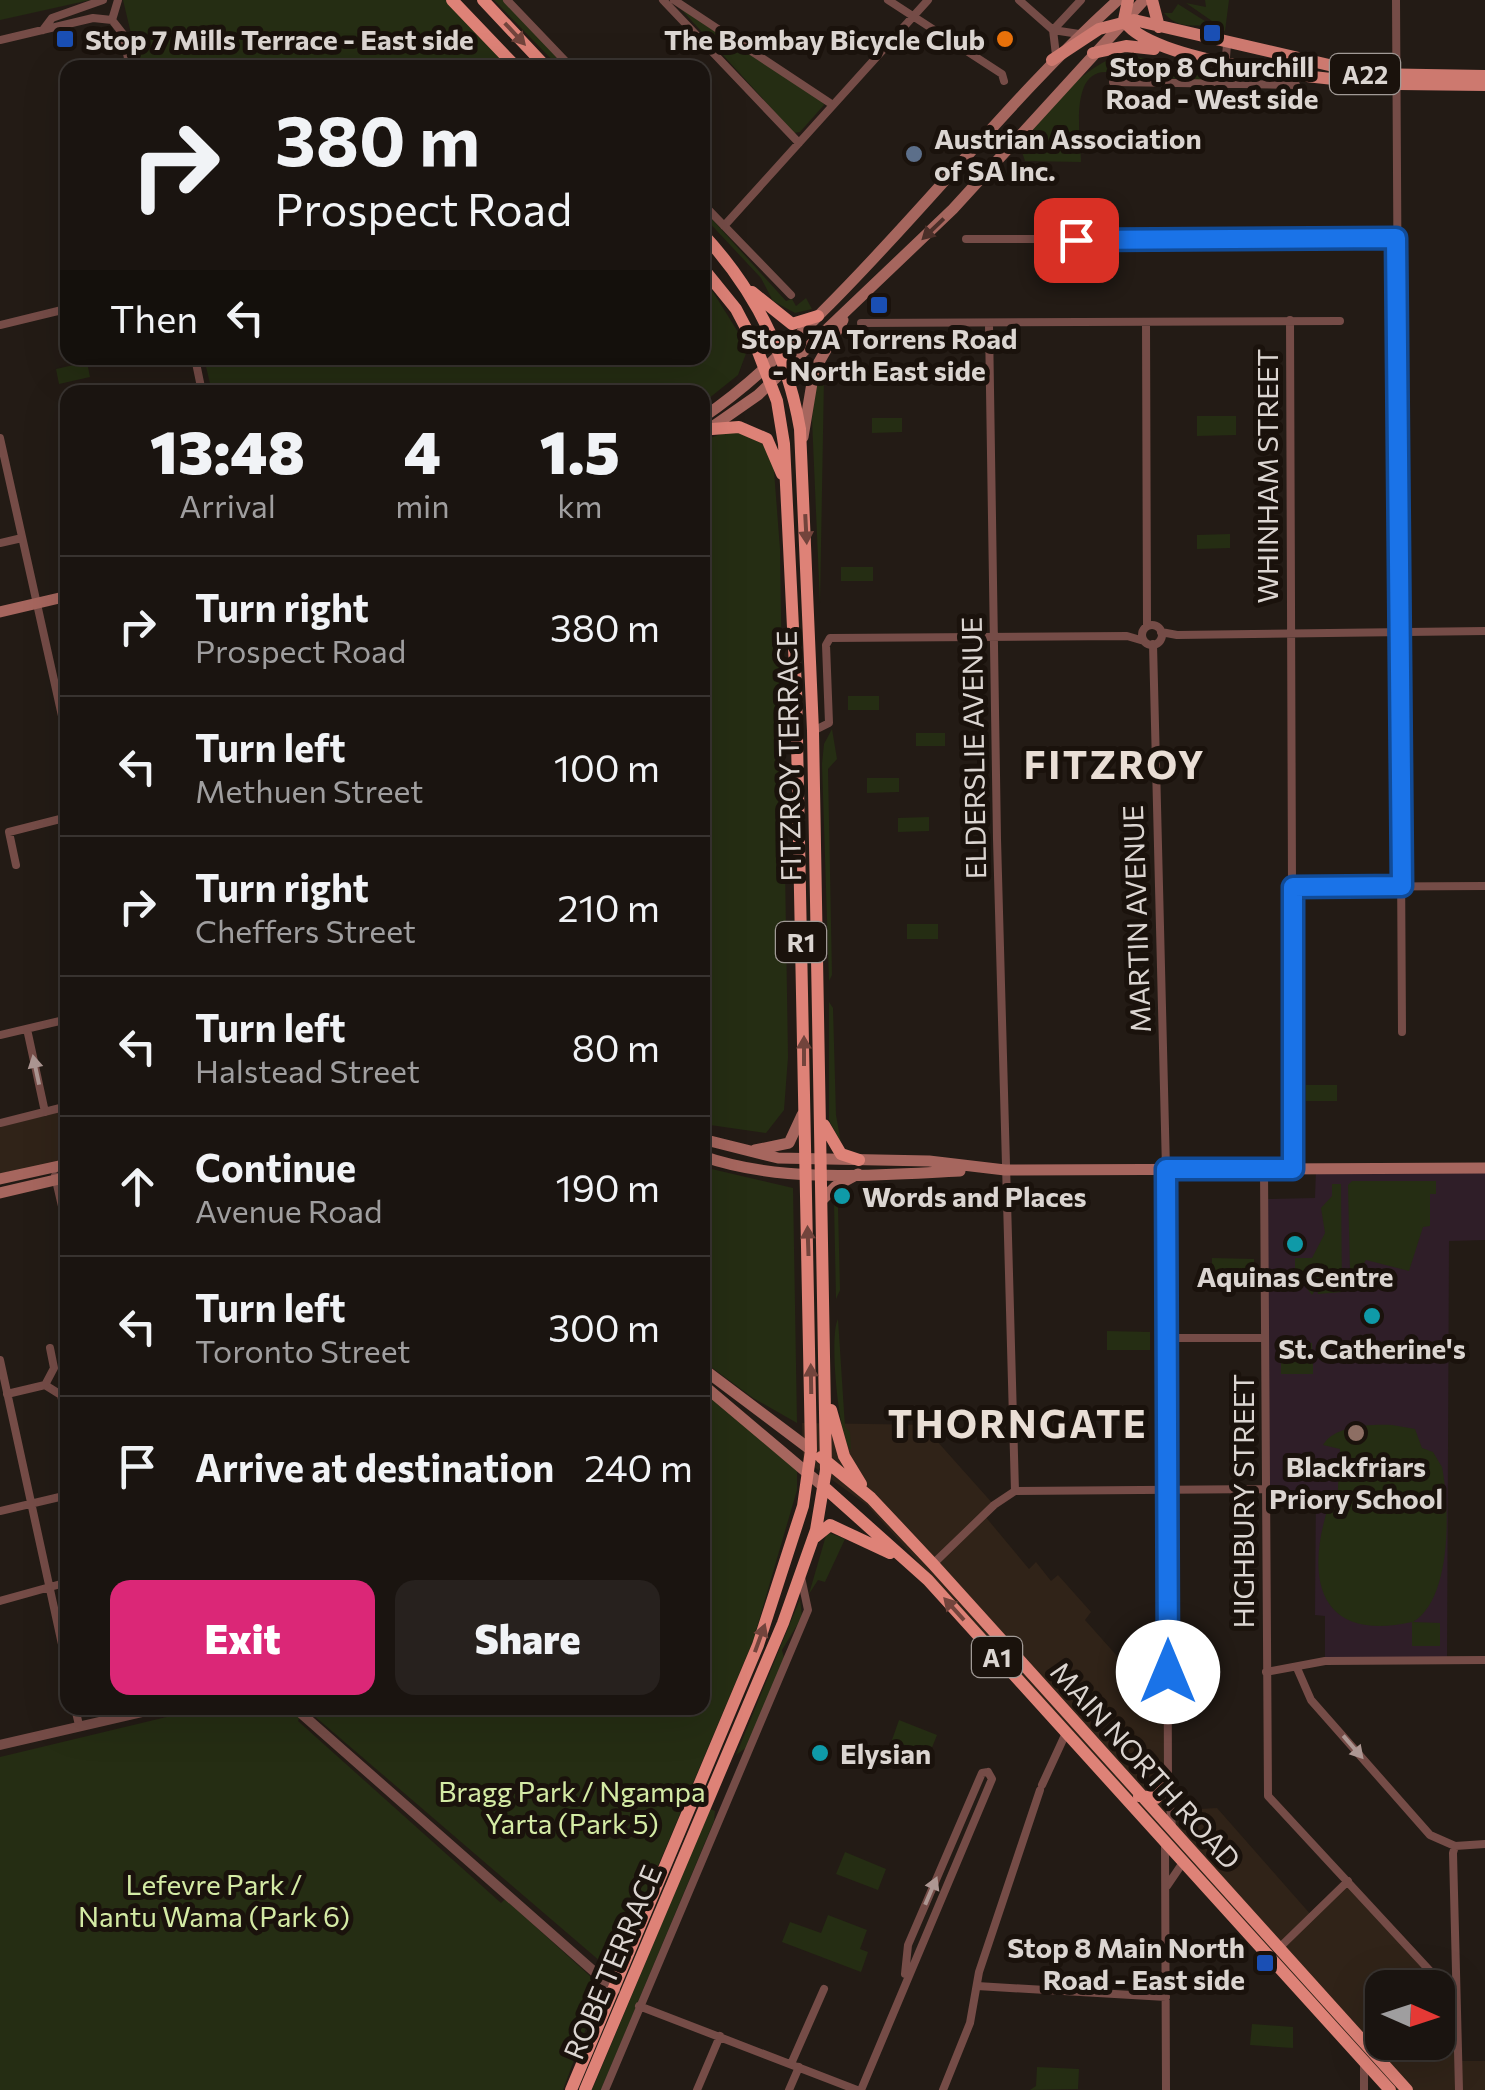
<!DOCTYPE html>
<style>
body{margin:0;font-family:Commissioner,sans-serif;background:#27211e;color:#f1f3f6;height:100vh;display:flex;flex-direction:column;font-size:38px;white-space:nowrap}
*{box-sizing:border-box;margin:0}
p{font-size:32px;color:#9f9e9f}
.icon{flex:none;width:55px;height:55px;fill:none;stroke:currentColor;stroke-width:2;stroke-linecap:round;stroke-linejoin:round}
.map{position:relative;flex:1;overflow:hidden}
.sheet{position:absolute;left:60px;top:385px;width:650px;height:1330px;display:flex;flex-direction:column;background:#1a1410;border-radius:20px;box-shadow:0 10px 40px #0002,0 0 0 2px #383330}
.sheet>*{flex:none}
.hud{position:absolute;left:60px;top:60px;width:650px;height:305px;border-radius:20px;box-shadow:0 10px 40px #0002,0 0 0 2px #383330;background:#1a1410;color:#f1f3f6;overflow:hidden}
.needle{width:65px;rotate:93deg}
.buttons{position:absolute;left:1365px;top:1970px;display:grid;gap:20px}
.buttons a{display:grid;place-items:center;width:90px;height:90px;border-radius:20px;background:#1a1410;box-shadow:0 10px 40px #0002,0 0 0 2px #383330;font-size:50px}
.pin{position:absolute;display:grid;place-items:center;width:85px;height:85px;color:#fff;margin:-42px;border-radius:20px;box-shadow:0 5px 15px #0006}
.me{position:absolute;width:110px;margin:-55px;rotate:0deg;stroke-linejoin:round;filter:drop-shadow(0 0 8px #0008)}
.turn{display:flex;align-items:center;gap:35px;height:210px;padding:0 50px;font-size:45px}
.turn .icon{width:130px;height:130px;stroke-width:2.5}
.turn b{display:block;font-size:70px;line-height:85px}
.then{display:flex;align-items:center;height:95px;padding:0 50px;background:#0003;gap:20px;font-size:38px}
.eta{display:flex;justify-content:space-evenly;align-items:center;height:170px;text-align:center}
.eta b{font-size:60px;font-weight:800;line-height:70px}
.button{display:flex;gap:20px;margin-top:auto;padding:20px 50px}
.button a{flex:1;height:115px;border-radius:20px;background:#db2777;color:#fff;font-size:40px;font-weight:800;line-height:115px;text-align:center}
.button a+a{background:#27211e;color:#f1f3f6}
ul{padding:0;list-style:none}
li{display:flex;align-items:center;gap:30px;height:140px;padding:0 50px;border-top:2px solid #383330}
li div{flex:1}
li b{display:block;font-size:38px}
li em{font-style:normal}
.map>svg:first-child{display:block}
</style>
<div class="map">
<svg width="1485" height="2090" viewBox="0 0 1485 2090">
<rect width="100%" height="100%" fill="#231b15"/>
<path fill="#302318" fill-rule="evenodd" d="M67,1106V1164L0,1179V1123Z
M802,1423L936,1425V1440L994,1505L984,1515L1029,1569L1036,1562L1051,1581L1058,1575L1091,1612L1085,1620L1134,1675L1143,1667L1164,1692L1165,1811L1217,1808L1312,1916L1348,1881L1456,1999L1458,2061H1485V2090H1393L867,1505L803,1459ZM1382,1988H1438V2042H1382Z"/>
<path fill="#2f1e28" d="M1485,1168V1240L1449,1241L1447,1660L1325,1661V1616L1315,1615L1316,1490L1265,1491L1267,1199L1315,1198L1316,1169Z"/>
<path fill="#252d13" d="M0,0H90L0,20Z
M123,0H446L510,67H139Z
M494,0H503L568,67H559Z
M1205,0H1229L1225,31L1211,27L1212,21L1186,3L1206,7Z
M1178,4L1208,23L1207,26C1191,25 1177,28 1164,13H1172Z
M680,8L823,102L824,105L800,132L794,133Z
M1117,56L1145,58L1165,68L1212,75L1209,81L1168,78L1161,82C1144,81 1124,73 1108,72C1068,69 1081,139 1081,162L1025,161L1021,149C1042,113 1078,71 1117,56Z
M702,208L786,301L792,299L796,306L806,298L812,309L795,313L773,301L761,278L703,216Z
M703,276L748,348L738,375L703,403L702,392H212L204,358H702Z
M87,362L90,377L59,384L56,369Z
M817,376L824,377L820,604L812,419Z
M1197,416H1236V435L1197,436Z
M872,418H902V432L872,433Z
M729,431L756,436L773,458L780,549L788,1057L784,1110L766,1133L703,1124L702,441Z
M1230,534V548L1197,549V535Z
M841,567H873V581H841Z
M848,696H879V710H848Z
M832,729L837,759L828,769L832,975L829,981L822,764L824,744Z
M916,733H945V746H916Z
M867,778H899V792L867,793Z
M929,817V831L898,832V818Z
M907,924H938V939H907Z
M829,1002L833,1008L836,1115L841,1143L829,1120Z
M1306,1085H1337V1101H1306Z
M703,1167L793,1188L797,1423L753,1398L703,1361Z
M1352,1181H1436V1194H1430V1226L1423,1227L1409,1271L1366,1260L1356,1276L1350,1272L1348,1185Z
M1332,1184H1341L1342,1292L1318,1294L1317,1287L1312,1295L1301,1281H1295V1258H1312L1325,1233L1321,1208L1332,1196Z
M839,1191L846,1193L845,1206L838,1207L840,1290L836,1299L834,1202Z
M1212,1258L1254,1259V1279L1212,1278Z
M838,1319L845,1427L850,1432L851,1450C838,1437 829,1335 838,1319Z
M1107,1331L1150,1332V1350H1107Z
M1281,1343H1312V1356H1281Z
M1281,1359H1313V1374H1281Z
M703,1388L797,1470V1490L753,1641L617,1963L608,1968L305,1708H702Z
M1392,1425L1415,1429L1422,1448L1433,1452L1442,1467C1450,1508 1452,1599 1413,1622L1440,1623V1646H1412V1622C1322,1642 1304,1583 1328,1508L1337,1507L1340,1449L1323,1445C1335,1425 1371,1424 1392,1425Z
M827,1532L845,1539L825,1582L818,1580L809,1594Z
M800,1599L802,1617L782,1650L784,1658L747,1747L736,1755Z
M204,1708H289L300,1717L298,1721L501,1903L505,1899L590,1976L598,1996L563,2090H0V1757Z
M899,1720L937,1735L929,1755L892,1740Z
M710,1809L715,1811L714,1821L601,2090H592Z
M845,1852L886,1869L878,1890L836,1874Z
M828,1915L867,1930L860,1949L868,1952L861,1972L782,1942L790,1922L821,1933Z
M1252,2024L1293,2027V2048L1250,2045Z
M1037,2067L1079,2069L1078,2089L1030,2090L1036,2086Z"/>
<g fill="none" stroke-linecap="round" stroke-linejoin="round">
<path stroke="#754c47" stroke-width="8" d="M507,0L572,68
M663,0L799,143
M674,0L833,105
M888,0L1002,74L1004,81
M1019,0L1053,30L1079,34
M1396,0L1402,1032
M112,20L123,34L130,68
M112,20L118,0
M43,30L52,18L103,0
M1053,30L1081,0
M1053,30L1056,55
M0,40L93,18L112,20
M1113,82L1296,85
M1224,84L1227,44
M702,203L791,295
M724,226L928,0
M966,239H1397
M1290,320L1293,1169
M861,323L1340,321
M1146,323L1147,626
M0,325L62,310
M989,325L997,839L1015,1491
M195,358L202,392
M0,438L68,743
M0,543L22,538
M1142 635a10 10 0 1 1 20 0a10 10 0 1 1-20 0Z
M1161,632L1177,635L1485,631
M1153,644L1166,1169L1168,1783L1172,1827
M813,731L829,723L826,645L830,638L1127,636L1144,641
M16,865L9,832L68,817
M1293,887L1485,886
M27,1029L45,1112
M0,1035L68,1019
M0,1123L68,1106
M1264,1169L1268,1796L1456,1999
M55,1176L68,1232
M1166,1338H1265
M0,1360L68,1672
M45,1385L61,1395L68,1426
M7,1394L45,1385L54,1368L50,1348
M0,1511L68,1495
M933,1564L994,1505L1015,1491L1265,1489
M0,1601L68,1582
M1297,1668L1311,1700L1430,1835L1455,1846
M1266,1672L1325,1661L1485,1660
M75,1708L79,1725
M1042,1785L1066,1733
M1165,1844L1166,2090
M1167,1886L1184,1861
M1278,1949L1348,1881
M905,1974L908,1945L982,1773L988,1772
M977,1986L1166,1997
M639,2006L857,2090
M791,2064L824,1989
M605,2090L808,1610L801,1577
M697,2090L720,2036
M789,2090L799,2067
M861,2090L992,1779L988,1772
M943,2090L970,2023L979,1972L1040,1790
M1364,2090V2065
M1459,2090L1453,1853L1455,1846L1485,1844"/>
<path stroke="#754c47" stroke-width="10" d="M295,1708L615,1990
M0,1745L160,1708"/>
<path stroke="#a6665e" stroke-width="11" d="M702,418C748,387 785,350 823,311C925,210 1011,97 1118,0
M702,434L758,395L953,209L1144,0
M803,437L814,371L843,320
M0,612L68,596
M702,1139L778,1158L929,1161L1005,1170L1485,1168
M755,1150L789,1143L802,1115
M702,1156C782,1184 876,1175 960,1171
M0,1179L68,1164
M0,1193L68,1177
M823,1199L836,1186L858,1174
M702,1368L811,1450
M702,1384L824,1487"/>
<path stroke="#cd796f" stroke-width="12" d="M1152,0L1159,27
M1124,20C1147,62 1325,80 1374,82
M1124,20L1128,0
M1093,53L1126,46L1154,49
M1052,60L1099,29L1134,20L1368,74L1485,76
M1399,84L1485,85"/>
<path stroke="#de8277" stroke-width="12" d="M452,0L517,68
M483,0L547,68
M752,292L792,324L818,316
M712,429L739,427L767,439L782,474
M824,1125L841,1154L859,1160
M831,1410L844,1456L861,1484
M821,1457L871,1498L933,1564L1407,2090
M824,1487L928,1580L1390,2090
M815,1537L830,1525L890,1553
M1139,1796L1156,1798L1168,1783
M571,2090L758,1645L803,1506L811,1450L796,689L784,444L777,401L757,349L736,309L702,267
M585,2090L783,1623L816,1530L826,1470L813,731L800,429C787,353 754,289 702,233"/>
</g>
<defs><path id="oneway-solid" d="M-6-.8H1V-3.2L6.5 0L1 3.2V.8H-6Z" transform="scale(2.5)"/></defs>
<g fill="#72443c">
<use href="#oneway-solid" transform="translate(515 34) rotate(47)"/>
<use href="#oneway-solid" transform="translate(806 529) rotate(87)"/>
<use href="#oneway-solid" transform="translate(804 1051) rotate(-90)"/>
<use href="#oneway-solid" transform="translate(808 1241) rotate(-92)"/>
<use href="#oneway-solid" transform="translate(811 1379) rotate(-91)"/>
<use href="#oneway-solid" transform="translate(954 1609) rotate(-132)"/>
<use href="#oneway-solid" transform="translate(760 1638) rotate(-70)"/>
</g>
<use fill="#4b2f29" href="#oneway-solid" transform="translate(933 229) rotate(136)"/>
<g fill="#ad9793">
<use href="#oneway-solid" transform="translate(36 1070) rotate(-102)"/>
<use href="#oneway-solid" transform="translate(1353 1747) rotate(49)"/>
<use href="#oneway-solid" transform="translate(931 1891) rotate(-67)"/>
</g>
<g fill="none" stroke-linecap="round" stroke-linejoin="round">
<defs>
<path id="route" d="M1076,240L1396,238L1402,886L1293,887V1169H1166L1168,1672"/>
</defs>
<use href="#route" stroke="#114b97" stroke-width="25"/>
<use href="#route" stroke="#1a73e8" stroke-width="18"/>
</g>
<g fill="#1a4fb4" stroke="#1a120c" stroke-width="4">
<rect x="1202" y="23" width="20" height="20" rx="5"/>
<rect x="55" y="29" width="20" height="20" rx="5"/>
<rect x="869" y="295" width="20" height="20" rx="5"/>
<rect x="1255" y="1953" width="20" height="20" rx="5"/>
</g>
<circle fill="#e8710a" stroke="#1a120c" stroke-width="4" cx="1005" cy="39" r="10"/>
<circle fill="#5c6f8a" stroke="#1a120c" stroke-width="4" cx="914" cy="154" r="10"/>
<g fill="#0f9aa8" stroke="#1a120c" stroke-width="4">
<circle cx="842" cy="1196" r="10"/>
<circle cx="1295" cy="1244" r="10"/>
<circle cx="1372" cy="1316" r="10"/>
<circle cx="820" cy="1753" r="10"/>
</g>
<circle fill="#8d6e63" stroke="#1a120c" stroke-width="4" cx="1356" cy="1433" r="10"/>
<g text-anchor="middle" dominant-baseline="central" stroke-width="10" stroke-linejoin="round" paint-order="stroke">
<g fill="#1a120c" stroke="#a19a96" stroke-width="2.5">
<rect x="1330" y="54" width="70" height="40" rx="8"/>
<rect x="776" y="922" width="50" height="40" rx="8"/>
<rect x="972" y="1637" width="50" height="40" rx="8"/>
</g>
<g font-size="25" font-weight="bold" fill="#dbd5d1">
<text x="1365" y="74">A22</text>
<text x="801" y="942">R1</text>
<text x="997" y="1657">A1</text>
</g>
<g font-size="28" font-weight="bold" fill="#dbd5d1" stroke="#1a120c">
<text x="85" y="39" text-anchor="start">Stop 7 Mills Terrace - East side</text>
<text x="985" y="39" text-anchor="end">The Bombay Bicycle Club</text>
<text x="1212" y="66">Stop 8 Churchill<tspan x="1212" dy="32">Road - West side</tspan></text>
<text x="934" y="138" text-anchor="start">Austrian Association<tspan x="934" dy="32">of SA Inc.</tspan></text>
<text x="879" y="338">Stop 7A Torrens Road<tspan x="879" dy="32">- North East side</tspan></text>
<text x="862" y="1196" text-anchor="start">Words and Places</text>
<text x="1295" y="1276">Aquinas Centre</text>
<text x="1372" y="1348">St. Catherine's</text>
<text x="1356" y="1466">Blackfriars<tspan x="1356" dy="32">Priory School</tspan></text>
<text x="840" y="1753" text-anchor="start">Elysian</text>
<text x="1245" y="1947" text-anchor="end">Stop 8 Main North<tspan x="1245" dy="32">Road - East side</tspan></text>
</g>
<g font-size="28" fill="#dbd5d1" stroke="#1a120c">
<text transform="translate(1267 476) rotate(-90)">WHINHAM STREET</text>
<text transform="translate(973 748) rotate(-91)">ELDERSLIE AVENUE</text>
<text transform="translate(788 756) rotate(-91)">FITZROY TERRACE</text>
<text transform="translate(1136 919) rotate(-92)">MARTIN AVENUE</text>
<text transform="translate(1243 1501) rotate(-90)">HIGHBURY STREET</text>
<text transform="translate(1146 1765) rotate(48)">MAIN NORTH ROAD</text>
<text transform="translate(612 1962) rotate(-67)">ROBE TERRACE</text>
</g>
<g font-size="28" fill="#d4eba5" stroke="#1a120c">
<text x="572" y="1791">Bragg Park / Ngampa<tspan x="572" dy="32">Yarta (Park 5)</tspan></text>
<text x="214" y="1884">Lefevre Park /<tspan x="214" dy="32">Nantu Wama (Park 6)</tspan></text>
</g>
<g font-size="38" font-weight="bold" letter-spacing="2.5" fill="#e9ded5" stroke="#1a120c">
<text x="1115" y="763">FITZROY</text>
<text x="1018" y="1422">THORNGATE</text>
</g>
</g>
</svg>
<div class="buttons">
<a><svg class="needle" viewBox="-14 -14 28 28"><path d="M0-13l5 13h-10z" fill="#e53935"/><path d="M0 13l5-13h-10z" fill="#9f9e9f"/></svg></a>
</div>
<div class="pin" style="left:1076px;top:240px;background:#d93025"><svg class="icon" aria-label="arrive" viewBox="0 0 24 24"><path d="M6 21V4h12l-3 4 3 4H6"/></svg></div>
<svg class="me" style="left:1168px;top:1672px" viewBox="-20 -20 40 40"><circle r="19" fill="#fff"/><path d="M0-13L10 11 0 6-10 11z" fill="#1a73e8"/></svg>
<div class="hud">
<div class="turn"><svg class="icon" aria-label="right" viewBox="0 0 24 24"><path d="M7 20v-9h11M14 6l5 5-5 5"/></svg><div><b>380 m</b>Prospect Road</div></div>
<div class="then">Then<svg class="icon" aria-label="left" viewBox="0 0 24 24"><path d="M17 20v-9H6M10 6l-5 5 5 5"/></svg></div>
</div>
<section class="sheet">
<div class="eta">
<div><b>13:48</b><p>Arrival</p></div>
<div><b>4</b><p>min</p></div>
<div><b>1.5</b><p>km</p></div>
</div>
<ul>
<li><svg class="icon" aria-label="right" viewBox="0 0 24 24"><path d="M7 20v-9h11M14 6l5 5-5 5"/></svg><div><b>Turn right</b><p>Prospect Road</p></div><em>380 m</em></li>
<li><svg class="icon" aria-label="left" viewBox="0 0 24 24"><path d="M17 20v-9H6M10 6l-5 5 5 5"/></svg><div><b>Turn left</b><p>Methuen Street</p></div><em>100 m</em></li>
<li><svg class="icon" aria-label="right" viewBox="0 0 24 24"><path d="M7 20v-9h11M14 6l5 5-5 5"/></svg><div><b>Turn right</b><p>Cheffers Street</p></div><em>210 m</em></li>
<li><svg class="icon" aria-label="left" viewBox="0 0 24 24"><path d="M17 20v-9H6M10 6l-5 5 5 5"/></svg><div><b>Turn left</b><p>Halstead Street</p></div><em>80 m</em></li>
<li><svg class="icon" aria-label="ahead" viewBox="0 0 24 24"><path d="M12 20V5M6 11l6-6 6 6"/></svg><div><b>Continue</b><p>Avenue Road</p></div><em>190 m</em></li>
<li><svg class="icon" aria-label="left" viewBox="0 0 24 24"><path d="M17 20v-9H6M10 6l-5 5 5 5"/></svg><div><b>Turn left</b><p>Toronto Street</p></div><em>300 m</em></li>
<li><svg class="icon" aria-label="arrive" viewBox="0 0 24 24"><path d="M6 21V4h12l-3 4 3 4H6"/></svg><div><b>Arrive at destination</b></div><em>240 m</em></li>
</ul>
<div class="button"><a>Exit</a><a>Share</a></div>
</section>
</div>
